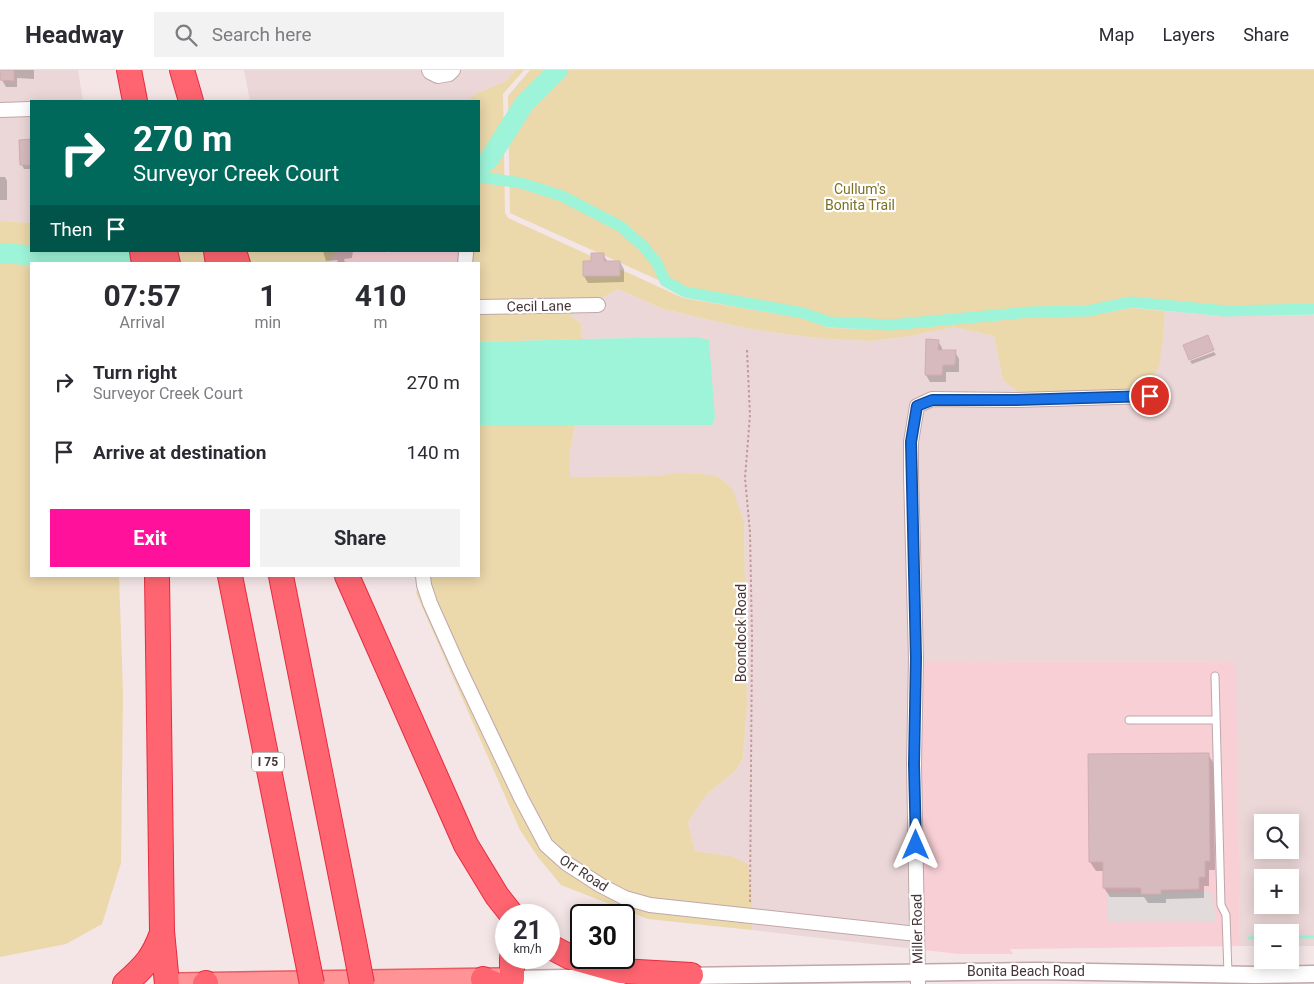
<!DOCTYPE html>
<meta charset="utf-8">
<style>
body{margin:0;font-family:Roboto,sans-serif;background:#f2f2f3;color:#2b2b33;height:100vh;display:flex;flex-direction:column;font-size:19px;white-space:nowrap}
*{box-sizing:border-box;margin:0}
p{font-size:16px;color:#7c7c81}
.icon{flex:none;width:28px;height:28px;fill:none;stroke:currentColor;stroke-width:2;stroke-linecap:round;stroke-linejoin:round}
.map{position:relative;flex:1;overflow:hidden}
.drawer{position:absolute;left:30px;top:192px;width:450px;height:315px;display:flex;flex-direction:column;background:#fff;border-radius:0px;box-shadow:0 2px 12px #0003}
.drawer>*{flex:none}
.top-card{position:absolute;left:30px;top:30px;width:450px;height:152px;border-radius:0px;box-shadow:0 2px 12px #0003;background:#00695c;color:#fff;overflow:hidden}
.tools{position:absolute;left:1254px;top:744px;display:grid;gap:10px}
.tools a{display:grid;place-items:center;width:45px;height:45px;border-radius:0px;background:#fff;box-shadow:0 2px 12px #0003;font-size:25px}
.speed{position:absolute;left:495px;top:834px;display:flex;gap:10px;font-size:25px;font-weight:700;text-align:center}
.speed>*{display:grid;place-content:center;width:65px;height:65px;border-radius:50%;background:#fff;box-shadow:0 2px 12px #0003;line-height:1}
.speed small{font-size:12px;font-weight:400}
.speed .limit{border:2px solid #111;border-radius:8px;background:#fff;color:#111}
.pin{position:absolute;display:grid;place-items:center;width:42px;height:42px;color:#fff;margin:-21px;border:2px solid #fff;border-radius:50%;box-shadow:0 1px 5px #0007}
.me{position:absolute;width:55px;margin:-28px;rotate:0deg;stroke-linejoin:round;filter:drop-shadow(0 0 4px #0008)}
.turn{display:flex;align-items:center;gap:18px;height:105px;padding:0 20px;font-size:22px}
.turn .icon{width:65px;height:65px;stroke-width:2.5}
.turn b{display:block;font-size:35px;line-height:42px}
.then{display:flex;align-items:center;height:48px;padding:0 20px;background:#0003;gap:10px;font-size:19px}
.eta{display:flex;justify-content:space-evenly;align-items:center;height:85px;text-align:center}
.eta b{font-size:30px;font-weight:700;line-height:35px}
.action{display:flex;gap:10px;margin-top:auto;padding:10px 20px}
.action a{flex:1;height:58px;border-radius:0px;background:#ff119c;color:#fff;font-size:20px;font-weight:700;line-height:58px;text-align:center}
.action a+a{background:#f2f2f3;color:#2b2b33}
ul{padding:0;list-style:none}
li{display:flex;align-items:center;gap:15px;height:70px;padding:0 20px}
li div{flex:1}
li b{display:block;font-size:19px}
li em{font-style:normal}
header{display:flex;align-items:center;gap:30px;box-sizing:border-box;height:70px;padding:0 25px;background:#fff;border-bottom:1px solid #e1e1e2}
header strong{font-size:24px}
nav{display:flex;gap:28px;margin-inline-start:auto;font-size:18px}
.search{width:350px;height:45px;background:#f2f2f3;display:flex;align-items:center;gap:12px;box-sizing:border-box;padding:0 18px;border-radius:0px;color:#7c7c81;font-size:19px}
.map>svg:first-child{display:block}
</style>
<header>
<strong>Headway</strong>
<div class="search"><svg class="icon" aria-label="search" viewBox="0 0 24 24"><circle cx="10" cy="10" r="6"/><path d="M15 15l6 6"/></svg>Search here</div>
<nav><a>Map</a><a>Layers</a><a>Share</a></nav>
</header>
<div class="map">
<svg width="1314" height="914" viewBox="0 0 1314 914">
<rect width="100%" height="100%" fill="#f4e5e6"/>
<path fill="#ecd7d8" fill-rule="evenodd" d="M0,0H78L83,31H31V153L0,151Z
M244,0H516L506,11L475,24L467,31H250Z
M618,219L663,239L745,258L785,264L828,269L872,271L910,266L954,257L994,266L1003,310L1163,271L1165,241L1221,246L1314,245V876H1290V862H1262V876H1240L1235,592L917,591L924,880L752,860V829L730,786L695,781L688,752L706,725L736,700L743,688L747,636L744,452L733,421L719,407L673,403L658,406L569,407V387L575,355H712L715,348L696,267L581,269V253L570,246ZM1262,752H1290V780H1262ZM1262,808H1290V835H1262Z"/>
<path fill="#f7cfd5" d="M337,181H384L388,183L395,181H462L460,194H322L329,193Z
M917,591L1236,592L1240,876L1010,879L1013,884H959L924,880Z"/>
<path fill="#ebd8ab" d="M516,0H524L503,24L505,143L508,148L683,228L802,248L829,258L892,260L1031,247L1087,246L1131,238L1165,241L1163,271L1159,296L1148,316L1114,329L1032,332L1003,310L994,266L954,257L910,266L872,271L828,269L785,264L745,258L663,239L618,219L570,246L581,253V269L479,272V194H460L462,181H479V31H467L475,24L506,11Z
M530,0H1314V239L1221,240L1131,232L1087,241L1030,242L891,255L829,252L803,243L685,222L510,143L508,26Z
M0,151L31,153V181H137L138,194H31V506H119L123,622L121,793L102,854L66,874L0,887Z
M171,181H210L212,194H174Z
M240,181H337L329,193L322,194H244Z
M479,355H575L569,387L570,407L658,406L673,403L703,404L719,407L733,420L744,452L747,636L743,688L736,700L706,725L688,752L695,781L730,786L748,794L752,829V860L648,849L561,815L538,787L520,760L416,523L421,506H479Z"/>
<path fill="#e1dbdc" d="M1212,822L1216,851H1108V823Z"/>
<path fill="#9df4d8" d="M696,267L709,270L715,348L712,355H479V272L581,269Z"/>
<path fill="#0003" d="M2,0H34V9L17,8V17H6L2,10Z
M31,70V99H24L22,95L20,71Z
M0,107H5L7,111V130H0Z
M323,181H353L352,188L344,189L345,193L339,194L337,190L326,191Z
M603,184L608,192H620L624,199V212L588,213L584,206L592,192Z
M938,271L942,278V281L955,282L959,289V302H946V312H930L926,305Z
M1214,282L1216,285L1192,294L1190,291Z
M1208,684L1214,694L1215,800H1209V816H1204V828L1166,829V833H1148L1144,827H1110L1104,818V801H1096L1090,792Z"/>
<g fill="none" stroke-linecap="round" stroke-linejoin="round">
<path stroke="#9df4d8" stroke-width="3" d="M1290,867H1314
M1249,868L1262,867"/>
<path stroke="#9df4d8" stroke-width="11" d="M479,107L521,113L562,126L620,156L643,176L657,193L665,211L685,222L803,243L829,252L891,255L1030,242L1087,241L1131,232L1226,241L1314,239"/>
<path stroke="#9df4d8" stroke-width="20" d="M479,99L490,88L524,34L558,0
M0,183C44,187 88,188 132,181"/>
</g>
<path fill="#d6babe" stroke="#d1adb1" d="M1,0H14V11L0,10Z
M31,69V95H20L19,70Z
M591,183H604V191H620V206H583V191H591Z
M1208,265L1214,280L1189,290L1183,275Z
M926,269L939,270L938,280H956L955,295H943L942,305H925Z
M1209,683L1210,791H1205V807H1199V819L1161,820V824H1141V818H1103V792H1089L1088,684Z"/>
<g fill="none" stroke-linecap="round" stroke-linejoin="round">
<defs>
<path id="service" d="M1215,606L1221,835L1226,845L1228,904
M1129,650H1216"/>
<path id="minor" d="M429,0L430,2L438,6L449,4L453,0
M0,40L31,39
M465,194L466,183
M479,237L598,235
M423,506L424,515L430,533L460,600L521,728L546,775L566,793L600,815L625,828L650,835L917,864
M918,914L914,694L916,588L911,405V372L917,336L932,329L1014,330L1151,326"/>
<path id="tertiary" d="M682,906L1037,901L1255,905L1314,904
M512,909L620,907"/>
<path id="primary" d="M180,914L499,909"/>
<path id="motorway" d="M129,0L135,31
M182,0L191,31
M142,181L144,194
M165,181L168,194
M216,181L218,194
M234,181L238,194
M157,506L162,861L167,914
M230,506L305,879
M281,506L355,877
M347,506L466,775L497,826L512,845
M549,876L570,887L620,901L691,905
M483,909L495,914
M125,914C145,896 153,888 162,863
M205,914L206,913
M507,914L512,909V888"/>
</defs>
<use href="#service" stroke="#c0a7a9" stroke-width="9"/>
<use href="#minor" stroke="#c0a7a9" stroke-width="16"/>
<use href="#tertiary" stroke="#c0a7a9" stroke-width="19"/>
<use href="#primary" stroke="#eb5c62" stroke-width="24"/>
<use href="#motorway" stroke="#e62c40" stroke-width="26"/>
<path stroke="#c2989b" stroke-width="2" stroke-dasharray="2.5 2.5" stroke-linecap="butt" d="M747,280L750,345L745,408L750,462L752,568L750,833"/>
<use href="#service" stroke="#fff" stroke-width="7"/>
<use href="#minor" stroke="#fff" stroke-width="14"/>
<use href="#tertiary" stroke="#fff" stroke-width="16"/>
<use href="#primary" stroke="#ff9395" stroke-width="21"/>
<use href="#motorway" stroke="#ff6570" stroke-width="24"/>
<defs>
<path id="motorway-bridge" d="M355,877L362,914
M305,879L312,914"/>
</defs>
<use href="#motorway-bridge" stroke="#e62c40" stroke-width="26" stroke-linecap="butt"/>
<use href="#motorway-bridge" stroke="#ff6570" stroke-width="24"/>
</g>
<g fill="none" stroke-linecap="round" stroke-linejoin="round">
<defs>
<path id="route" d="M916,775L914,694L916,588L911,372L917,336L932,330H1014L1150,326"/>
</defs>
<use href="#route" stroke="#114b97" stroke-width="12"/>
<use href="#route" stroke="#1a73e8" stroke-width="9"/>
</g>
<g text-anchor="middle" dominant-baseline="central" stroke-width="4.5" stroke-linejoin="round" paint-order="stroke">
<rect fill="#fff" stroke="#7e7173" stroke-width="1" x="252" y="682.5" width="32" height="19" rx="4"/>
<g font-size="12" font-weight="bold" fill="#473437">
<text x="268" y="692">I 75</text>
</g>
<g font-size="14" fill="#7c7224" stroke="#fff">
<text x="860" y="119">Cullum's<tspan x="860" dy="16">Bonita Trail</tspan></text>
</g>
<g font-size="14" fill="#473437" stroke="#fff">
<text transform="translate(539 236) rotate(-1)">Cecil Lane</text>
<text transform="translate(741 563) rotate(-90)">Boondock Road</text>
<text transform="translate(584 803) rotate(33)">Orr Road</text>
<text transform="translate(917 859) rotate(-91)">Miller Road</text>
<text x="1026" y="901">Bonita Beach Road</text>
</g>
</g>
</svg>
<div class="tools">
<a><svg class="icon" aria-label="search" viewBox="0 0 24 24"><circle cx="10" cy="10" r="6"/><path d="M15 15l6 6"/></svg></a>
<a>+</a>
<a>−</a>
</div>
<div class="speed"><div>21<small>km/h</small></div><div class="limit">30</div></div>
<div class="pin" style="left:1150px;top:326px;background:#d93025"><svg class="icon" aria-label="arrive" viewBox="0 0 24 24"><path d="M6 21V4h12l-3 4 3 4H6"/></svg></div>
<svg class="me" style="left:916px;top:775px" viewBox="-20 -20 40 40"><path d="M0-17L14 15 0 8-14 15z" fill="#1a73e8" stroke="#fff" stroke-width="4"/></svg>
<div class="top-card">
<div class="turn"><svg class="icon" aria-label="right" viewBox="0 0 24 24"><path d="M7 20v-9h11M14 6l5 5-5 5"/></svg><div><b>270 m</b>Surveyor Creek Court</div></div>
<div class="then">Then<svg class="icon" aria-label="arrive" viewBox="0 0 24 24"><path d="M6 21V4h12l-3 4 3 4H6"/></svg></div>
</div>
<section class="drawer">
<div class="eta">
<div><b>07:57</b><p>Arrival</p></div>
<div><b>1</b><p>min</p></div>
<div><b>410</b><p>m</p></div>
</div>
<ul>
<li><svg class="icon" aria-label="right" viewBox="0 0 24 24"><path d="M7 20v-9h11M14 6l5 5-5 5"/></svg><div><b>Turn right</b><p>Surveyor Creek Court</p></div><em>270 m</em></li>
<li><svg class="icon" aria-label="arrive" viewBox="0 0 24 24"><path d="M6 21V4h12l-3 4 3 4H6"/></svg><div><b>Arrive at destination</b></div><em>140 m</em></li>
</ul>
<div class="action"><a>Exit</a><a>Share</a></div>
</section>
</div>
